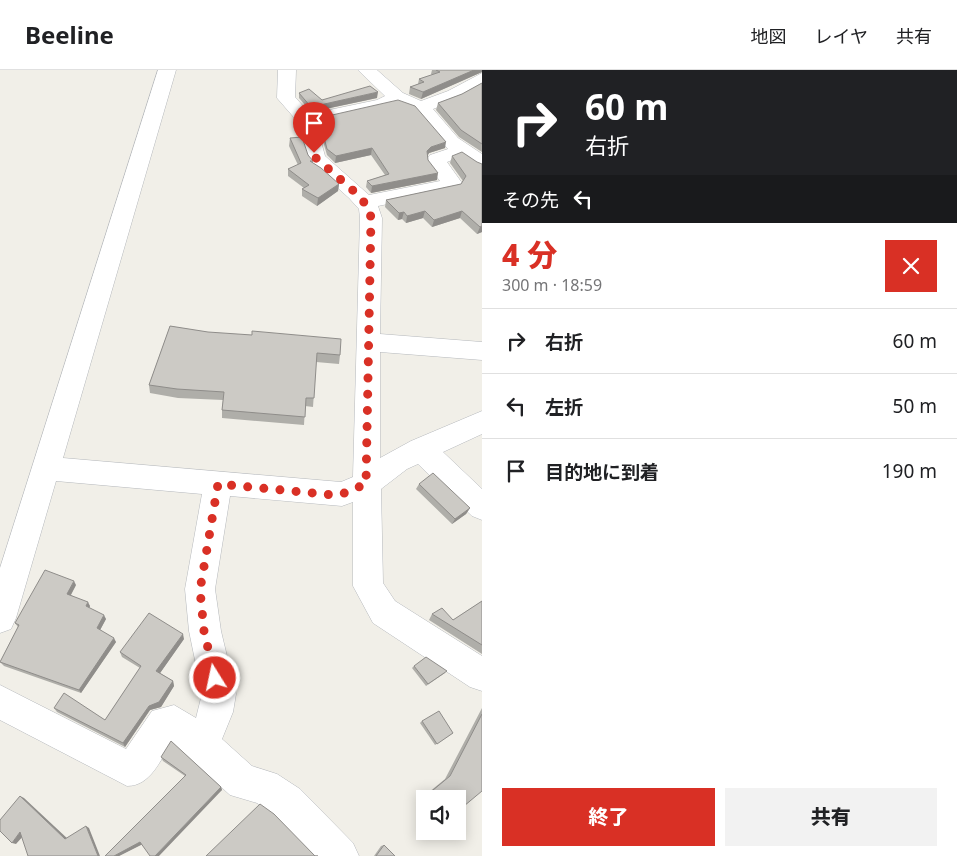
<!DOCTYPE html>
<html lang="ja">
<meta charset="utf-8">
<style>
body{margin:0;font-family:"Noto Sans","Noto Sans JP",sans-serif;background:#f2f2f2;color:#202124;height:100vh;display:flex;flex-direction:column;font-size:19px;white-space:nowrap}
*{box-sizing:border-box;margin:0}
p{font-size:16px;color:#757577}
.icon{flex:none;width:28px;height:28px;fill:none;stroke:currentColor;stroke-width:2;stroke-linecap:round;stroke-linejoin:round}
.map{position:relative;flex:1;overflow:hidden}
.details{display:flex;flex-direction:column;background:#fff;width:475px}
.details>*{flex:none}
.guide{background:#202124;color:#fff;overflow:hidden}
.controls{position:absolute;left:416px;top:720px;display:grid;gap:10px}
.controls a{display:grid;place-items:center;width:50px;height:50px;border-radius:0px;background:#fff;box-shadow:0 2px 12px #0003;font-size:25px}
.pin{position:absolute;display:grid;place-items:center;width:42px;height:42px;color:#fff;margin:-51px -21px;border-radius:50% 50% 50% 0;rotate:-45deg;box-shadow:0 0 5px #0007}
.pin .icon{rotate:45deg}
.me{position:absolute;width:55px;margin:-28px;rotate:350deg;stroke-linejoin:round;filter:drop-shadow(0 0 4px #0008)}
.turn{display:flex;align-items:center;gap:18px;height:105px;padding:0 20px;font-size:22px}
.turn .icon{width:65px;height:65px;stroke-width:2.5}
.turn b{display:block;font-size:35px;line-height:42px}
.then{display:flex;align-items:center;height:48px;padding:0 20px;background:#0003;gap:10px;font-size:19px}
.round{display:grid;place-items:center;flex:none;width:52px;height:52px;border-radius:0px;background:#f2f2f2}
.overview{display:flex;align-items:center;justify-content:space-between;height:85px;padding:0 20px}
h1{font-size:30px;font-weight:800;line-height:38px;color:#d93025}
.primary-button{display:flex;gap:10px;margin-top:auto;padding:10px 20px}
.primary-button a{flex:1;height:58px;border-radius:0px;background:#d93025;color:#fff;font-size:20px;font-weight:800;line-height:58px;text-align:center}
.primary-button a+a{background:#f2f2f2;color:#202124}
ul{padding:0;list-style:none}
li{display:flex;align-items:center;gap:15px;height:65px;padding:0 20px;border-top:1px solid #e0e0e0}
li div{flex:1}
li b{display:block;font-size:19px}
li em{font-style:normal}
header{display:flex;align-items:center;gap:30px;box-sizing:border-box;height:70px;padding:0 25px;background:#fff;border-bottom:1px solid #e0e0e0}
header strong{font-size:24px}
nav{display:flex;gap:28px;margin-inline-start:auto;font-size:18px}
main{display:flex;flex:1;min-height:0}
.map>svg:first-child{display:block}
</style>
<header>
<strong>Beeline</strong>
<nav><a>地図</a><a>レイヤ</a><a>共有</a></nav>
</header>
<main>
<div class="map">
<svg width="482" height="786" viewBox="0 0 482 786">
<rect width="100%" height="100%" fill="#f1efe8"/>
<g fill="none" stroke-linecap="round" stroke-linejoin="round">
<defs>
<path id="minor" d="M158,0H176L63,388L341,412L353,407L360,148L359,139L349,128L309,92L297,51L277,28L278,0H296L295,27L310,44L377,30L385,26L358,0H377L403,23L421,31L448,21L482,3V16L460,29L433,39L458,68L482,84V99L475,97L460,87L447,92L462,113L457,120L378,136L382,148L380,264L482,272V290L380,282V388L411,371L482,341V364L443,382L482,419V450L472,446L418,394L407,399L381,419L383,513L395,531L482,586V621L470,617L373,553L353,516V432L342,436L230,426L215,519L221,561L236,624L233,642L222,669L252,696L277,704L300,719L353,773L359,786H314L274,745L257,733L230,725L172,672C160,690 151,716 127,716L0,650V615L126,679L152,641L174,635L196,648L202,624L189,561L185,519L202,424L56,411L16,548L11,559L0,563V498ZM397,34L415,41L448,79L430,85L427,89L428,95L440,111L369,125L325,86L316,53L382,39Z"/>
</defs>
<use href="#minor" stroke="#b5b8bc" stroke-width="1"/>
<use href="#minor" fill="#fff" fill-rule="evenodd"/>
</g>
<path fill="#afaea9" d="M432,0H482V2L421,29L409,24L410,17L418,14L419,9L432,5L431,4Z
M482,13V82L459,67L436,40L438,33L462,24Z
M299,23L322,30L377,28L311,42L299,28Z
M319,48L445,78L429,83L428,85V90L437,110L371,123L366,117L367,111L385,105L371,85L335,93L327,85L318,54Z
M290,68L313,91V93L339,114L338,121L317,136L302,126V119L304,118L288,106V99L298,95L289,76Z
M452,86L477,92L482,162L477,164L460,148L432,157L423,148L406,153L402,149L398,150L385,137L386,130L461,114L463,111L450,93Z
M170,256L340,285L339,294L316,292L313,337L305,336L304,355L222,348V340L223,330L178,328L150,323L149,315Z
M419,414L470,438L466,444L452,454L416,419Z
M76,515L71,525L90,536L89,538L106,549L100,560L116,572L81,623L4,596L0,592L18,557L15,553Z
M482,531V584L429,550L432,544L453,550Z
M184,569L160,603L173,611L174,616L161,637L150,640L125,677L57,642L54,638L105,650L140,598L122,587L120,582Z
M414,596L445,603L426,616L412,598Z
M482,638V721L425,729V744L417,732L445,709Z
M422,651L453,663L435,675L420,653Z
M161,687L221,717L222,720L142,774L119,786H105L185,706L163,691Z
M384,775L395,786H374L381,776Z"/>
<path fill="#8f8d8a" d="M474,0H482V2L421,29L423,22Z
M378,22L377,28L311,42V37Z
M446,72L445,78L429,83L426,88L427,81L431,77Z
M372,78L371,85L335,93L336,86Z
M438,103L437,110L371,123L372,116Z
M339,114L338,121L317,136L318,128Z
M425,141L423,148L406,153L407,146Z
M462,141L460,148L432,157L434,150Z
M404,142L402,149L398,150L399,143Z
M482,156V162L477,164L480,157Z
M470,438L466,444L452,454L455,449Z
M74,511L76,515L69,528L67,524Z
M88,532L90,536L88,541L86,536Z
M104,545L106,549L99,562L97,558Z
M183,564L184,569L158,606L156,601Z
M114,568L116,572L81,623L79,620Z
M173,611L174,616L161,637L150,640L125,677L123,673L149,636Z
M221,717L222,720L159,786H155Z
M20,726L24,728L69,770L65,769Z
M86,756L89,758L100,786H98Z
M20,762L25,764L16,774L12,773Z
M140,772L143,774L119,786H114Z"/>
<path fill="#cccac5" stroke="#8f8d8a" d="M436,0H474L423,22L410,17L424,12L419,9L440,2Z
M482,13V74L461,60L438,33L462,24Z
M370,16L378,22L311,37L299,23L309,19L322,30Z
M398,30L415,36L446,72L431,77L427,81L428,90L438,103L372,116L367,111L389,104L372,78L336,86L327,79L319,48Z
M302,67L308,85L313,91H310L321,98L339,114L318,128L302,119L309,115L288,99L301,93L290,68Z
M462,82L477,92L482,94V156L480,157L462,141L434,150L425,141L407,146L404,142L399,143L386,130L461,114L466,106L452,86Z
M170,256L208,262L252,265V261L341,269L340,285L317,283L314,328H306L305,347L222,340L224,322L177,319L149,315Z
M433,403L470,438L455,449L419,414Z
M45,500L74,511L67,524L88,532L86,536L104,545L97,558L114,568L79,620L0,592L19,555L15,553Z
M482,531V575L432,544L442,538L453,550Z
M149,543L183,564L156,601L173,611L159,632L149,636L123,673L54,638L64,623L105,650L141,596L120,582Z
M426,587L447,601L428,614L414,596Z
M439,641L453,663L437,674L422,651Z
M482,644V721L458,741V729H425V735L421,730L450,706Z
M171,671L221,717L155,786H150L140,772L114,786H105L186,705L161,687Z
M20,726L65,769L86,756L98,786H28L20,762L12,773L0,761V750Z
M260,734L274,744L315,786H318H206Z
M384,775L395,786H376Z"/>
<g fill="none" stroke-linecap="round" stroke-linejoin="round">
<path stroke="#d93025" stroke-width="9" stroke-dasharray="0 16.2" d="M215,608L204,561L200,520L218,414L334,425L342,424L366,414L371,148L369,138L356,123L316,88L314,83"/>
</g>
</svg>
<div class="controls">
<a><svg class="icon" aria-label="sound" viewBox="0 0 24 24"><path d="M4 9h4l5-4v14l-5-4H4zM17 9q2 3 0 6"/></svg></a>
</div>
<div class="pin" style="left:314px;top:83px;background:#d93025"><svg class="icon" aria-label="arrive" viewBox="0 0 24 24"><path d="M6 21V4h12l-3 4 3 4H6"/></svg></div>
<svg class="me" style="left:215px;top:608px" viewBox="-20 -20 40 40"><circle r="17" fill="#d93025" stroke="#fff" stroke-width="3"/><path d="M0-11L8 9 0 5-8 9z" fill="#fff"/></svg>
</div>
<section class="details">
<div class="guide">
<div class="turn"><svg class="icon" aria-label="right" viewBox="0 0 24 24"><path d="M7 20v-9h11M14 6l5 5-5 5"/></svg><div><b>60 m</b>右折</div></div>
<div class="then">その先<svg class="icon" aria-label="left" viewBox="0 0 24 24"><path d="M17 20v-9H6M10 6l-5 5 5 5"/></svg></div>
</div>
<div class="overview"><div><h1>4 分</h1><p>300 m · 18:59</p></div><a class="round" style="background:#d93025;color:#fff"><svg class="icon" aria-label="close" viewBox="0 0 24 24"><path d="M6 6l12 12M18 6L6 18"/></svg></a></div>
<ul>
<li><svg class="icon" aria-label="right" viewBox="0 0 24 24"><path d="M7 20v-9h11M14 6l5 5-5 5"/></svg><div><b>右折</b></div><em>60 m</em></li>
<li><svg class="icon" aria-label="left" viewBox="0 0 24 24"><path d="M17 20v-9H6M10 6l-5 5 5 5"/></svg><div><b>左折</b></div><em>50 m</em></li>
<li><svg class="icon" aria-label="arrive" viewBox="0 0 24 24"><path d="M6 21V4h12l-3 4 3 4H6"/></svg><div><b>目的地に到着</b></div><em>190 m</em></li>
</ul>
<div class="primary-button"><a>終了</a><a>共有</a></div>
</section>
</main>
